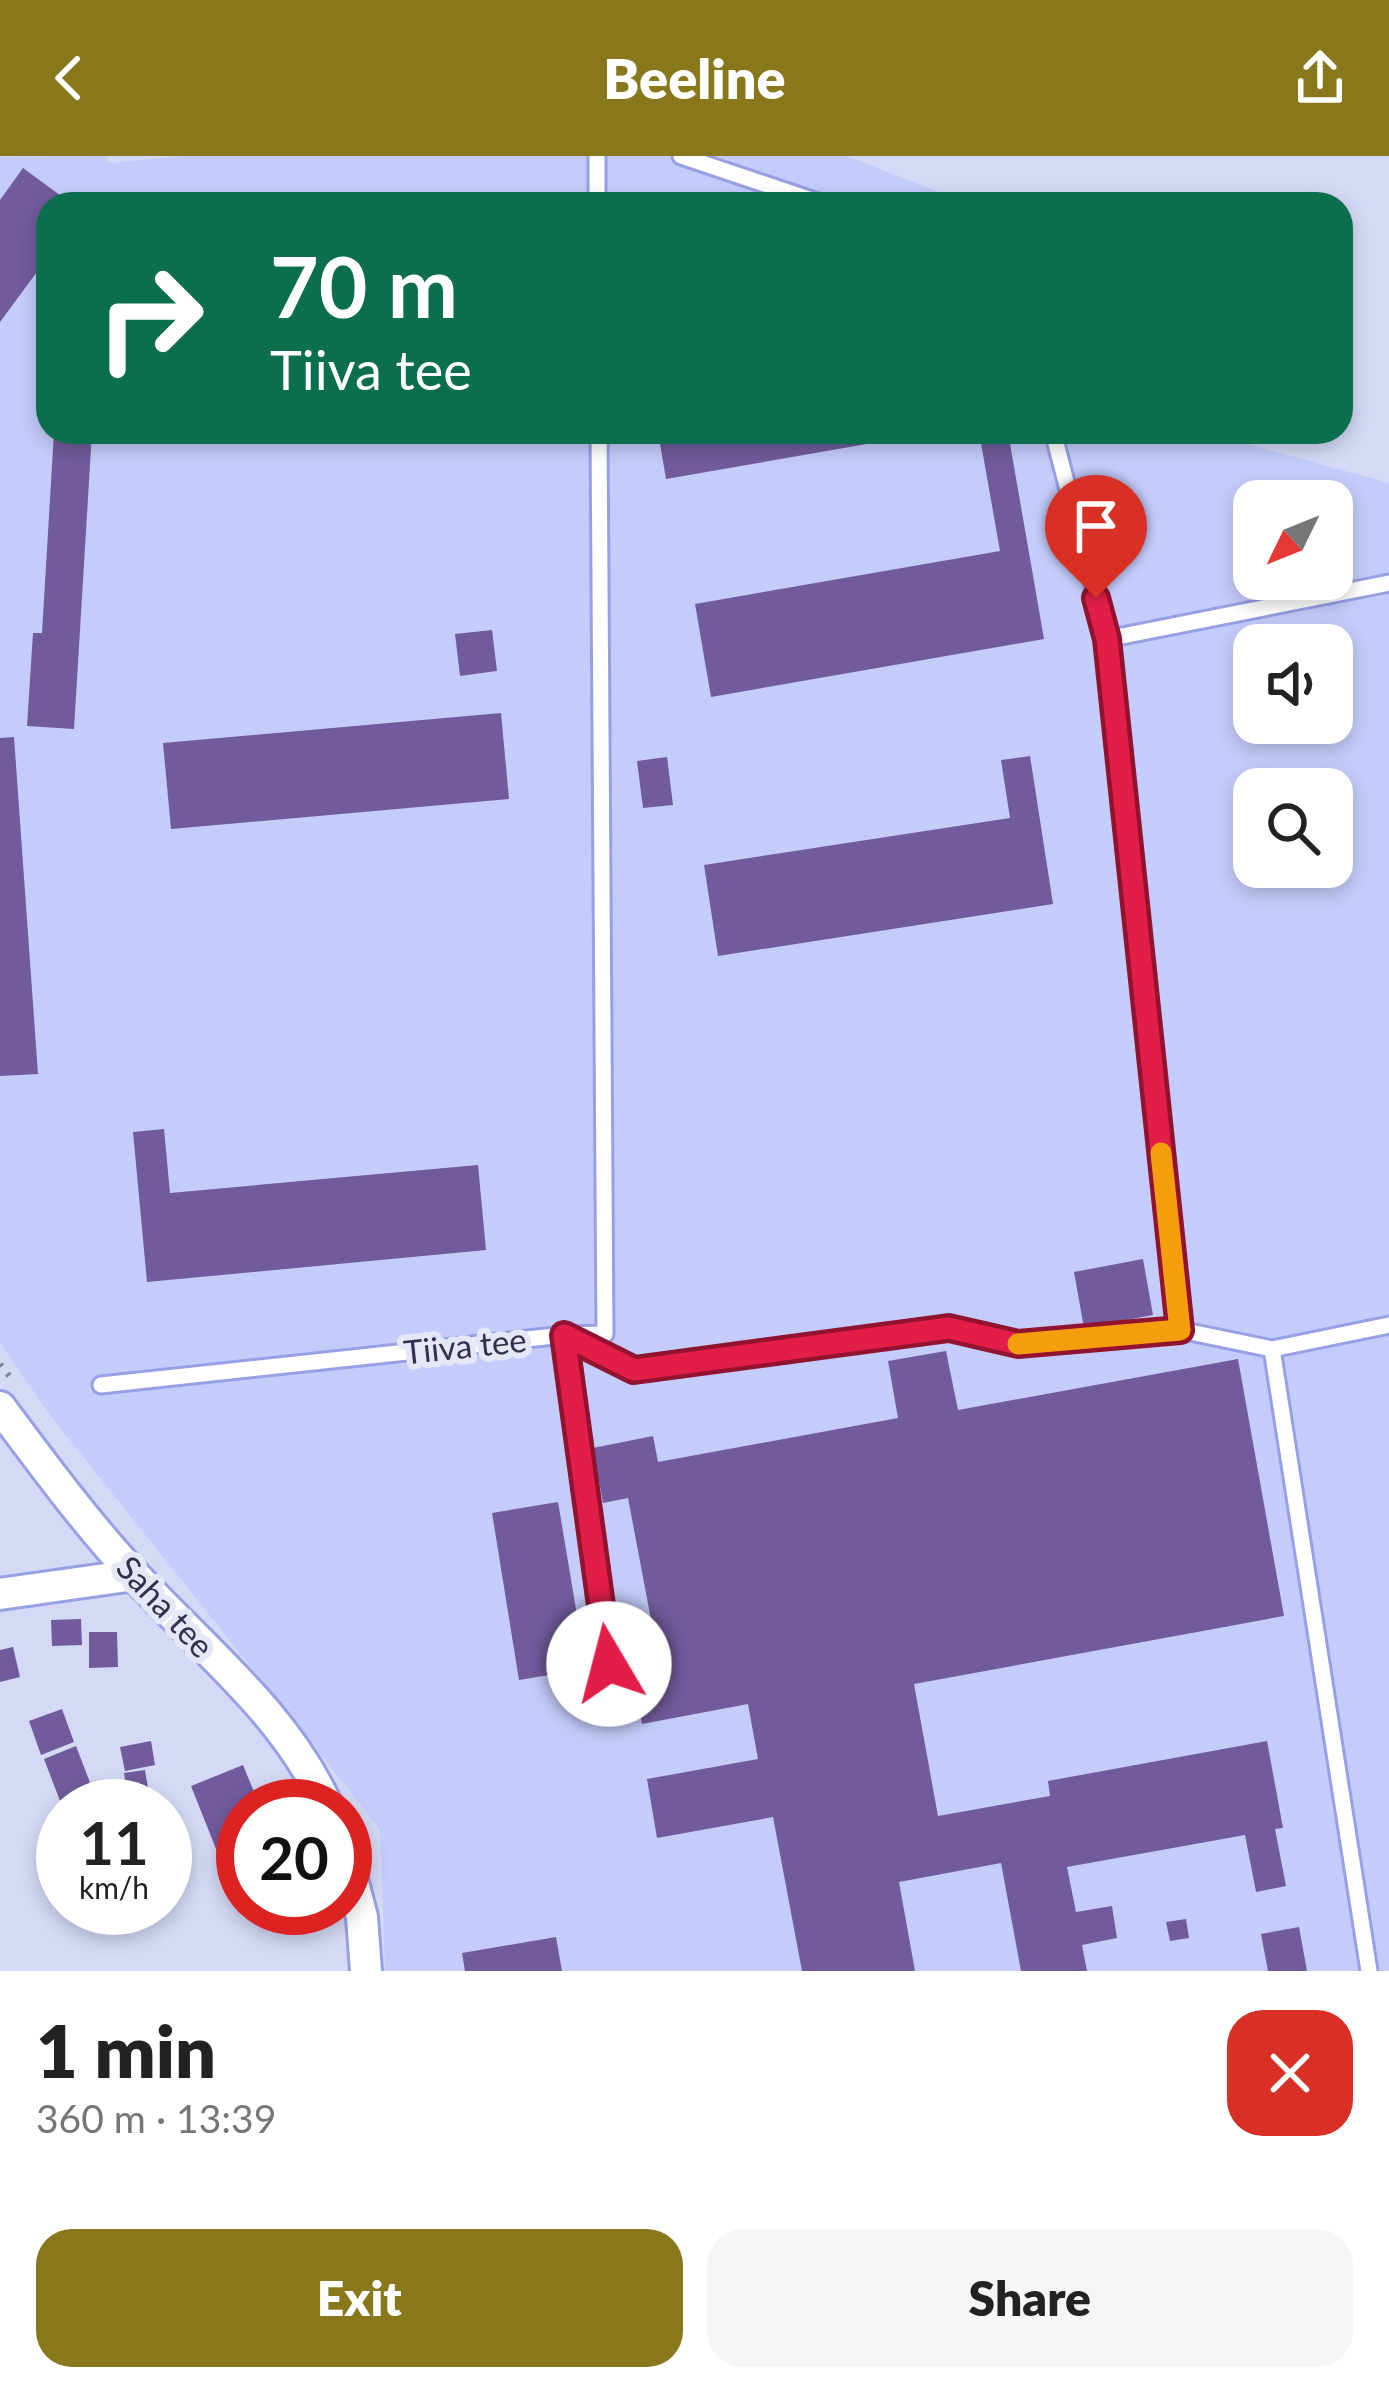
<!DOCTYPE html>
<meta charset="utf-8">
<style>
body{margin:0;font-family:Lato,sans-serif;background:#f6f6f6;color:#222;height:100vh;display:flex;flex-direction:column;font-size:45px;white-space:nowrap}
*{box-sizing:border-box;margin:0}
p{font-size:39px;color:#767676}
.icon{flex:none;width:66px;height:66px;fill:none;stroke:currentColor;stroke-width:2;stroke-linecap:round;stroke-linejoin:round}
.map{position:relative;height:1815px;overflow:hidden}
.panel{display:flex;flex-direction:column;background:#fff;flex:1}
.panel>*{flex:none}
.hud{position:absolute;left:36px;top:36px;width:1317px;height:252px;border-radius:36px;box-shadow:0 6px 18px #0003;background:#0b6e4f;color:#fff;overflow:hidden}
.needle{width:78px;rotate:227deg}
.buttons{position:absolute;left:1233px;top:324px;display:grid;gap:24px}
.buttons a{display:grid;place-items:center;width:120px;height:120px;border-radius:24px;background:#fff;box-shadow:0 6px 18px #0003;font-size:60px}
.speed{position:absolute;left:36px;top:1623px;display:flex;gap:24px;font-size:60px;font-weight:700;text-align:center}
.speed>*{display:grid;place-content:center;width:156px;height:156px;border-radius:50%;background:#fff;box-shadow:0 6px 18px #0003;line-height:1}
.speed small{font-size:30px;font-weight:400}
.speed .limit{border:18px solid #d22;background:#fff;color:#111}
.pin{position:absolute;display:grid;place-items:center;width:102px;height:102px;color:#fff;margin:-123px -51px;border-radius:50% 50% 50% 0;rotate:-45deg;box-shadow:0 0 12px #0007}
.pin .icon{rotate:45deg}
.me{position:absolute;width:132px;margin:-66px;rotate:352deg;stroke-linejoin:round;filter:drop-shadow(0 0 9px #0008)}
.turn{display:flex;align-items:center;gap:42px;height:252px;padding:0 36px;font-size:54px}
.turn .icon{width:156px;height:156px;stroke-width:2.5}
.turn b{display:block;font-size:84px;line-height:102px}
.round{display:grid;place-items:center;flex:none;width:126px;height:126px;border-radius:36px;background:#f6f6f6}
.headline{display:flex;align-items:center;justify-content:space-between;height:204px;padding:0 36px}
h1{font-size:72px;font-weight:800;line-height:90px}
.primary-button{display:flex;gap:24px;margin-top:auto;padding:24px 36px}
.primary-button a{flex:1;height:138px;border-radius:36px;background:#88771b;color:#fff;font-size:48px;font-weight:800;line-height:138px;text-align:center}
.primary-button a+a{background:#f6f6f6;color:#222}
header{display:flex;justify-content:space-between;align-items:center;height:156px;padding:0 36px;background:#88771b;color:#fff;font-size:54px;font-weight:800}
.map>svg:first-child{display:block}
</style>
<header><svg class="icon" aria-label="back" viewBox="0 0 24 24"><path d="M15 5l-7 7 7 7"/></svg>Beeline<svg class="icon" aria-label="share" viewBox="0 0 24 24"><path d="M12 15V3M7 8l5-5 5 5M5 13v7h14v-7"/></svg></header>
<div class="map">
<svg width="1389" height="1815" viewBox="0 0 1389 1815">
<rect width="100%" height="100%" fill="#d4d9f6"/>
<path fill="#c4ccfb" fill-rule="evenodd" d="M107,0L108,7L182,0H847L969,48H48V276H1204L1389,327V1815H385L380,1673L53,1263L0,1187V1ZM1254,345H1332V423H1254ZM1254,489H1332V567H1254ZM1254,633H1332V711H1254Z"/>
<path fill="#715b9c" d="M23,12L72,48H48V101L0,166V44Z
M54,276H92L74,573L27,570L33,477H42Z
M658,276H924V278L666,323Z
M979,276H1008L1044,483L711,541L695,448L1000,395Z
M492,474L497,515L460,520L455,478Z
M501,557L509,643L171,673L163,587Z
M14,581L38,918L0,920V582Z
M1030,600L1053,748L718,800L704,709L1010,662L1001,604Z
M667,601L673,649L643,652L637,605Z
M164,973L170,1037L478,1009L486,1094L147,1126L133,976Z
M1143,1103L1153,1159L1084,1172L1074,1116Z
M946,1195L958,1254L1238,1203L1284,1460L914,1528L938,1660L1050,1640L1048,1625L1267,1585L1283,1672L1275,1673L1286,1730L1256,1736L1245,1679L1067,1711L1076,1756L1112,1750L1117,1782L1082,1789L1087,1815H1021L1001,1707L899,1726L915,1815H802L773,1661L657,1682L647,1623L758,1603L748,1548L642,1568L635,1532L663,1527L628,1342L603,1347L593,1292L653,1280L658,1306L898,1262L888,1205Z
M558,1346L586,1513L519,1524L492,1357Z
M81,1463L82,1489L52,1490L51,1464Z
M89,1476H117L118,1511L89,1512Z
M13,1491L20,1521L0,1526V1494Z
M62,1553L74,1586L41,1599L29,1565Z
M151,1585L155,1609L125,1615L120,1591Z
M76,1590L99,1650H62L44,1603Z
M243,1609L259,1648L243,1650V1688L218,1698L191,1630Z
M145,1614L151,1650H129L124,1617Z
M1186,1763L1189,1782L1170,1785L1166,1766Z
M1299,1771L1307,1815H1268L1261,1778Z
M556,1781L562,1815H465L462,1797Z"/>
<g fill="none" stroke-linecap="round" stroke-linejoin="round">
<defs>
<path id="lane" d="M597,0V48
M681,0L824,48
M599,276L605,1178L564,1179L615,1555
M1053,276L1107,483L1180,1174
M1107,483L1389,427
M1272,1193L1369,1815
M101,1229L564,1179L634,1214L949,1172L1019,1188L1180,1174L1272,1193L1389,1169"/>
<path id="street" d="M0,1251C44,1310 89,1371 139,1424C206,1496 286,1559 327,1650
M0,1438L134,1419
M345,1696L362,1761L366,1815"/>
</defs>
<use href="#lane" stroke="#97a0e5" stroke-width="21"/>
<use href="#street" stroke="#97a0e5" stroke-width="36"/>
<path stroke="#7d819e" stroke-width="6" stroke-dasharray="3 9" stroke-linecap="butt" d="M0,1208L10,1221"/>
<use href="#lane" stroke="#fff" stroke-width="15"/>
<use href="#street" stroke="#fff" stroke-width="30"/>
</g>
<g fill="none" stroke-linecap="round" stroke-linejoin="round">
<defs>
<path id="route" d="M609,1508L564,1179L634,1214L949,1172L1018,1188L1180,1174L1107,483L1096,442"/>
</defs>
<use href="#route" stroke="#92132f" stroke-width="30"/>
<use href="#route" stroke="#e11d48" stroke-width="21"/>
<path stroke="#f59e0b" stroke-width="21" d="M1018,1188L1180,1174L1161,997"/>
</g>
<g text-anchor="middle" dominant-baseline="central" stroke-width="12" stroke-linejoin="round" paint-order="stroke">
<g font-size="33" fill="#2e314d" stroke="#e4e7f6">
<text transform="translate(465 1189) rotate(-6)">Tiiva tee</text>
<text transform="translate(166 1450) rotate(47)">Saha tee</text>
</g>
</g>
</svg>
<div class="buttons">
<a><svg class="needle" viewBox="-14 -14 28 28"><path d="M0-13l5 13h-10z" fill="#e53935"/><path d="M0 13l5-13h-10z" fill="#767676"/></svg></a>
<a><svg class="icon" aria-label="sound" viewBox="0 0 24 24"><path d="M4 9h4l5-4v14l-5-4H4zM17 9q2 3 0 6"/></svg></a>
<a><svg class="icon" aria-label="search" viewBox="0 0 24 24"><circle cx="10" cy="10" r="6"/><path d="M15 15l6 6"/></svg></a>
</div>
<div class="speed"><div>11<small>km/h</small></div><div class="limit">20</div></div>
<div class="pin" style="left:1096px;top:442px;background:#d93025"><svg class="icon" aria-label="arrive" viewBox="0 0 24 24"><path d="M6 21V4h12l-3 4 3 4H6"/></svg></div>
<svg class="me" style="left:609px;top:1508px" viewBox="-20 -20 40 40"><circle r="19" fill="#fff"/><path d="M0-13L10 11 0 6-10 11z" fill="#e11d48"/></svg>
<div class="hud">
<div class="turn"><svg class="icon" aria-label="right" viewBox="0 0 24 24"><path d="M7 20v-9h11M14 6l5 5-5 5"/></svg><div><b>70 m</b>Tiiva tee</div></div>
</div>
</div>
<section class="panel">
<div class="headline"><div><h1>1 min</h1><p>360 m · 13:39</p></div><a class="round" style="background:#d93025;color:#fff"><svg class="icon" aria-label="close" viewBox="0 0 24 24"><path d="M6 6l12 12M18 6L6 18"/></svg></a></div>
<div class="primary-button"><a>Exit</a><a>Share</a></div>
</section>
